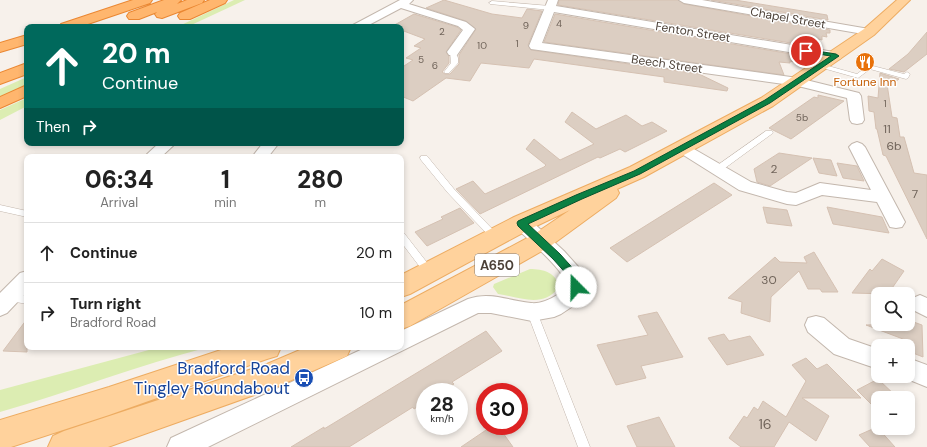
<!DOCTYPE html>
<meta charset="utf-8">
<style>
body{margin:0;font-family:"DM Sans",sans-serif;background:#f6f6f6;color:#222;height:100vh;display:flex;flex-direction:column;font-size:15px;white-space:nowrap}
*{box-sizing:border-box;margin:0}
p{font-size:13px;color:#767676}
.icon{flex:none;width:22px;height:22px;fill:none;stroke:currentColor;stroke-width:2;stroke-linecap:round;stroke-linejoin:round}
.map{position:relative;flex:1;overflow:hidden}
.panel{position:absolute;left:24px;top:154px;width:380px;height:196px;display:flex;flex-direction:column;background:#fff;border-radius:8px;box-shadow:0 2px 6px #0003}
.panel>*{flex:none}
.hud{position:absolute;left:24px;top:24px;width:380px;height:122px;border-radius:8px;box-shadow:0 2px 6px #0003;background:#00695c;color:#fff;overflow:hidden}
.tools{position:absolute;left:871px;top:287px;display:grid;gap:8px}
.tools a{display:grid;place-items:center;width:44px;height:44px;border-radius:8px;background:#fff;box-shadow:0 2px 6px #0003;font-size:20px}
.speed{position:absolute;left:416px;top:383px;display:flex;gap:8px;font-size:20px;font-weight:700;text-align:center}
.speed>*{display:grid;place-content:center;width:52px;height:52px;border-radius:50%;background:#fff;box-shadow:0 2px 6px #0003;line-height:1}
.speed small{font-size:10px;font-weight:400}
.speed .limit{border:6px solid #d22;background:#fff;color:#111}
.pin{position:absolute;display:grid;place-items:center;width:34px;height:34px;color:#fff;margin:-17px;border:2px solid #fff;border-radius:50%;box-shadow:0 1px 4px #0007}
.me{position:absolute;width:44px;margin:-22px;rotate:338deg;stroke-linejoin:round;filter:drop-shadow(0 0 3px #0008)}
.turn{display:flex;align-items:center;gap:14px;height:84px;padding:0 12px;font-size:18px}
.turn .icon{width:52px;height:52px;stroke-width:2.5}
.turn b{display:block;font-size:28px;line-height:34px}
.then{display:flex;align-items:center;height:38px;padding:0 12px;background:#0003;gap:8px;font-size:15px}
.eta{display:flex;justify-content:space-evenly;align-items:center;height:68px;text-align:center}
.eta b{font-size:24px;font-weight:800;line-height:28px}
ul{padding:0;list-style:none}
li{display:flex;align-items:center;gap:12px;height:60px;padding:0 12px;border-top:1px solid #e0e0e0}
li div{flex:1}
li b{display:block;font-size:15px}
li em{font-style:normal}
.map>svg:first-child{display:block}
</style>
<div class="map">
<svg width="927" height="447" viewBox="0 0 927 447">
<rect width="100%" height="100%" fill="#f7f1eb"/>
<path fill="#dcedb2" d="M234,0H245L187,27H177Z
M27,77V86L0,98V89Z
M27,98V106L0,120V110Z
M530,269C543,269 556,272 559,287C543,309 520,297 498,294L493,287L494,284Z
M160,347H209C138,365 70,392 0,412V390Z"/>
<path fill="#dccec2" stroke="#d5c1b2" d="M444,0L492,14L522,18L527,9L542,11L528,45L531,50L699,74L728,88L727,91L664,82V77L534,59L529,68L481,63L470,81L446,78L413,101L401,96V68L413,60L406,58L421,48L414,46L425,39L401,30V27H391L414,14L457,27L461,30L446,52L449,56V63L442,72L445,74H450L459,64V55L476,29L466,21L426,8Z
M559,0H678L684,4L830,30V33H826L827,37L822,36V40L818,39L819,43L813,42L814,46L797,44L558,5Z
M711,0H735L827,15L828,20Z
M555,14L797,55L798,63L790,61V63L779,62L784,75L544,42Z
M927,32V54L904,72L889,69L908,54Z
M880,73L899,79L891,85L887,84L892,117L897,118L900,137H904L914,173L927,175V239L886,156L883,155L877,129H876L874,112L869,111L868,96L878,98Z
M818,95L844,101L791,139L769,128L814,97L818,98Z
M572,112L596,129L626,115L642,126L652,122L667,131L625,152L620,149L600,158L598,157L480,214L456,189L473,181L485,194L544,167L546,165L526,149L534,139L560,160L594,144L565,122Z
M779,153L812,158L770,186L757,182L754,169Z
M813,158L831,160L837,176L819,173Z
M837,163L857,166L864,181L843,178Z
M714,183L732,195L627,262L610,248Z
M763,207L787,210L792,226L767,223Z
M827,207L882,217L889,233L833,224Z
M460,208L474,223L427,246L415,232L443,219L441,217Z
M814,252L838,292H822L820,289H808L799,271L771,297L770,322L741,313L742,302L728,298L775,257L780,262L807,263L804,257Z
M882,259L904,271L888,294L852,293L870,269L872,271Z
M657,312L683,357L641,366L646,378L616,385L597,345L648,335L638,316Z
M27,319V352L3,351Z
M908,320L922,325L923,357L908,351V346H903V339L866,325L908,324Z
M486,331L502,351L452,382L454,384L441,392H425V402L414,409L413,407L349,447H291L324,427V429Z
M724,334L729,341L750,336L764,355L727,365L708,338Z
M806,358L817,369L827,364L861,398H802L829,416L816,441L789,422L774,447H741L729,438L744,416L747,418L754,407L758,410L763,401L786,417L806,381L792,365Z
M878,379L898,398H878V411L857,390Z
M659,417L675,447H637L627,426Z
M492,426H498L513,447H461Z
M877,427L895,447H870L859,435Z"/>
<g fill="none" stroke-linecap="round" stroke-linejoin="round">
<defs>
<path id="lane" d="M492,1L550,6L553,8L550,10L490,4L489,3Z
M453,50L455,51L458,58V63L449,73H445L444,72L451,63L450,52Z
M821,64L857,74L869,65L904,74L907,72L910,74L908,78L906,79L870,69L858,78L819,67L818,66Z
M766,131H772L773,133L721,171H715L714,169L715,167Z
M421,156H427L454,189L498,235L500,237L498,239H492L448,193L421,160L420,158Z
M0,205L27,211V217L0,211Z
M401,232L404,233L432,269L434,272L432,275L429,276L426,275L401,242Z
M9,293L27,296V304L5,300L4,297L5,294Z
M532,308L536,309L537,312L590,447H578L527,312L528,309Z"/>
<path id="street" d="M400,0H413L409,4L466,22L475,29L457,55H449L447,52L463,30L458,26L401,8L365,27H351L353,25Z
M548,0H558L556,6L840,53L842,56L840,59L836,60L554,12L542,43L798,78L859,93L861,96L864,120L862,123L857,124L852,123L850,120L847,98L798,86L531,49L529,46Z
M679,0H702L869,29L873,30L875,32L873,34L869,35L684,3Z
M857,142L862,144L865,147L905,222L902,227L896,228L890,227L877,202L822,195L796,205L787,204L739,190L677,151L674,148L677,145L682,143L687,145L751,182L787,192L796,193L820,183L871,190L849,147L852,144Z
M159,143H176L161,157H144Z
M263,143H279L268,157H252Z
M522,217L528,218L564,251L582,271L585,277L586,287L583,293L576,304L561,314L554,317L532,321L491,313H478L208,447H167L171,438L367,347H401V331L468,299C490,291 509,301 531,303C540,304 549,300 557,295C562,292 567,288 565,281C563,270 526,237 516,228L513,223L516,218Z
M27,271V292L7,313L0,316V293L20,273Z
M920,295L927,298V317L913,310L910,304L913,298Z
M816,316L824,318L849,339L878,349V369L834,354L808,332L805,325L808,318Z
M908,358L927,365V387L900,376H908Z"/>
<path id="primary" d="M897,0H910L874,35L773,106L644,177L617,189L619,193L616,198L549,247L410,326L401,329V305L533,235L570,210L530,229L410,294L401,297V275L514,217L630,167L761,98L864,29Z
M230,347H281L277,356L267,359L109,415L11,447H0V420L109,387Z
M307,347H351L347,356L271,389L108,447H48L53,436L64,431L267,364Z"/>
<path id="highway" d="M133,0H152L150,3L79,27H59L61,24Z
M164,0H181L177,4L187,0H204L202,3L162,18L157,17L155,14L157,12L139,19H129L127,16L129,13Z
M210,0H227L225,3L190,19H180L178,16L180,13Z
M27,35V44L0,52V43Z
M27,63V74L0,84V73Z
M27,85V96L0,108V97Z"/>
</defs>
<use href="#lane" stroke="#c3b7ad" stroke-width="1"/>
<use href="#street" stroke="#c3b7ad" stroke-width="2"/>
<use href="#primary" stroke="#edac62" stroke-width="2"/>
<use href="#highway" stroke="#ea8732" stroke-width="2"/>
<use href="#lane" fill="#fff" fill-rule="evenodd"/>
<use href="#street" fill="#fff" fill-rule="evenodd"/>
<use href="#primary" fill="#ffd29c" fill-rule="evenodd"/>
<use href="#highway" fill="#ffb66e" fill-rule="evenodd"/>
</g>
<path fill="#0b8043" stroke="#07532c" d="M804,49L836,54L839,56L770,103L640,174L582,199L528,224L560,254L578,274L581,287L579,290L576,291L572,290L570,278L553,259L518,226L517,223L518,221L576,195L634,171L765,100L831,56L804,52Z"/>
<defs>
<symbol id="restaurant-disc" viewBox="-11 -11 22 22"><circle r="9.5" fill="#e8710a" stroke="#fff"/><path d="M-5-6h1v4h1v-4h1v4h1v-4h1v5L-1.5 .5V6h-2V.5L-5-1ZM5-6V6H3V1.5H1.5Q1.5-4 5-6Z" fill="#fff"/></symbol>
<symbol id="bus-disc" viewBox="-11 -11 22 22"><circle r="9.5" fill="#1a4fb4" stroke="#fff"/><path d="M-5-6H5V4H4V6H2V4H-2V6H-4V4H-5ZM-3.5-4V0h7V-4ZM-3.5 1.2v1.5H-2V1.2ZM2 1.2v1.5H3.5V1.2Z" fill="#fff"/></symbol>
</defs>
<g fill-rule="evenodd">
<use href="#restaurant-disc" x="854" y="51" width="22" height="22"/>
<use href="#bus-disc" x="293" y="367" width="22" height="22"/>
</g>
<g text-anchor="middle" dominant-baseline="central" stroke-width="3" stroke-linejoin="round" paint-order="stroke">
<g font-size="10" fill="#70645a">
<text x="559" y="23">4</text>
<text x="526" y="25">9</text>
<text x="442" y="31">2</text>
<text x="517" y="43">1</text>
<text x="482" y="45">10</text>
<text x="421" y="59">5</text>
<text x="435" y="65">6</text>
<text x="885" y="103">1</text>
<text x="802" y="117">5b</text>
</g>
<g font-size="12" fill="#4c4138" stroke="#fff">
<text transform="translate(788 18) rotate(10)">Chapel Street</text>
<text transform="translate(693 32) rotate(9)">Fenton Street</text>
<text transform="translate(667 64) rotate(8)">Beech Street</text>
</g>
<g font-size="12" fill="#c56008" stroke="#fff">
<text x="865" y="82">Fortune Inn</text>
</g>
<g font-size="12" fill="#70645a">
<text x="887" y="129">11</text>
<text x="894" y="146">6b</text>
<text x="774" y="169">2</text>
<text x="915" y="194">7</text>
<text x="769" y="280">30</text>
</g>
<rect fill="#fff" stroke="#827a74" stroke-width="1" x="475" y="254" width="44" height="22" rx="3"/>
<g font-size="13" font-weight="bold" fill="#4c4138">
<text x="497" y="265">A650</text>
</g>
<g font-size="14" fill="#70645a">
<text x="765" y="424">16</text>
</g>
<g font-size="17" fill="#164399" stroke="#fff" text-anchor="end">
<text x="290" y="368">Bradford Road<tspan x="290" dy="20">Tingley Roundabout</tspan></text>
</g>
</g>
</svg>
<div class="tools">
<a><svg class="icon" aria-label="search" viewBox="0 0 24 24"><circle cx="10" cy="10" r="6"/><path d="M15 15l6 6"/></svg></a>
<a>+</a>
<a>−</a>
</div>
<div class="speed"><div>28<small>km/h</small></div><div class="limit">30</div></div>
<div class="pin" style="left:806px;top:51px;background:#d93025"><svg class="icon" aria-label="arrive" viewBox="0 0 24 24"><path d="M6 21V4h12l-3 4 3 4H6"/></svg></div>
<svg class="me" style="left:576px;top:287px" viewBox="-20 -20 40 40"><circle r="19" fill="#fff"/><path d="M0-13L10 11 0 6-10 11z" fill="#0b8043"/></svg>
<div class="hud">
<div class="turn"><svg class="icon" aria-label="ahead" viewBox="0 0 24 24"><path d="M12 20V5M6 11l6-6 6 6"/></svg><div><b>20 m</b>Continue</div></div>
<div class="then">Then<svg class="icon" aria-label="right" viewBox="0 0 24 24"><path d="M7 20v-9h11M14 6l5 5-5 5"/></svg></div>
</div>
<section class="panel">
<div class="eta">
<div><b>06:34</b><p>Arrival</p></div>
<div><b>1</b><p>min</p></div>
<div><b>280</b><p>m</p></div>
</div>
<ul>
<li><svg class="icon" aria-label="ahead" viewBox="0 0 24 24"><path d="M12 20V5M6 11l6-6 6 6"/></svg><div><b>Continue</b></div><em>20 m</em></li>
<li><svg class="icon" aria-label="right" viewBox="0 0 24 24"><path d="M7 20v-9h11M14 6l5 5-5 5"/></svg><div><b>Turn right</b><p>Bradford Road</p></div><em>10 m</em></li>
</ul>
</section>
</div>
